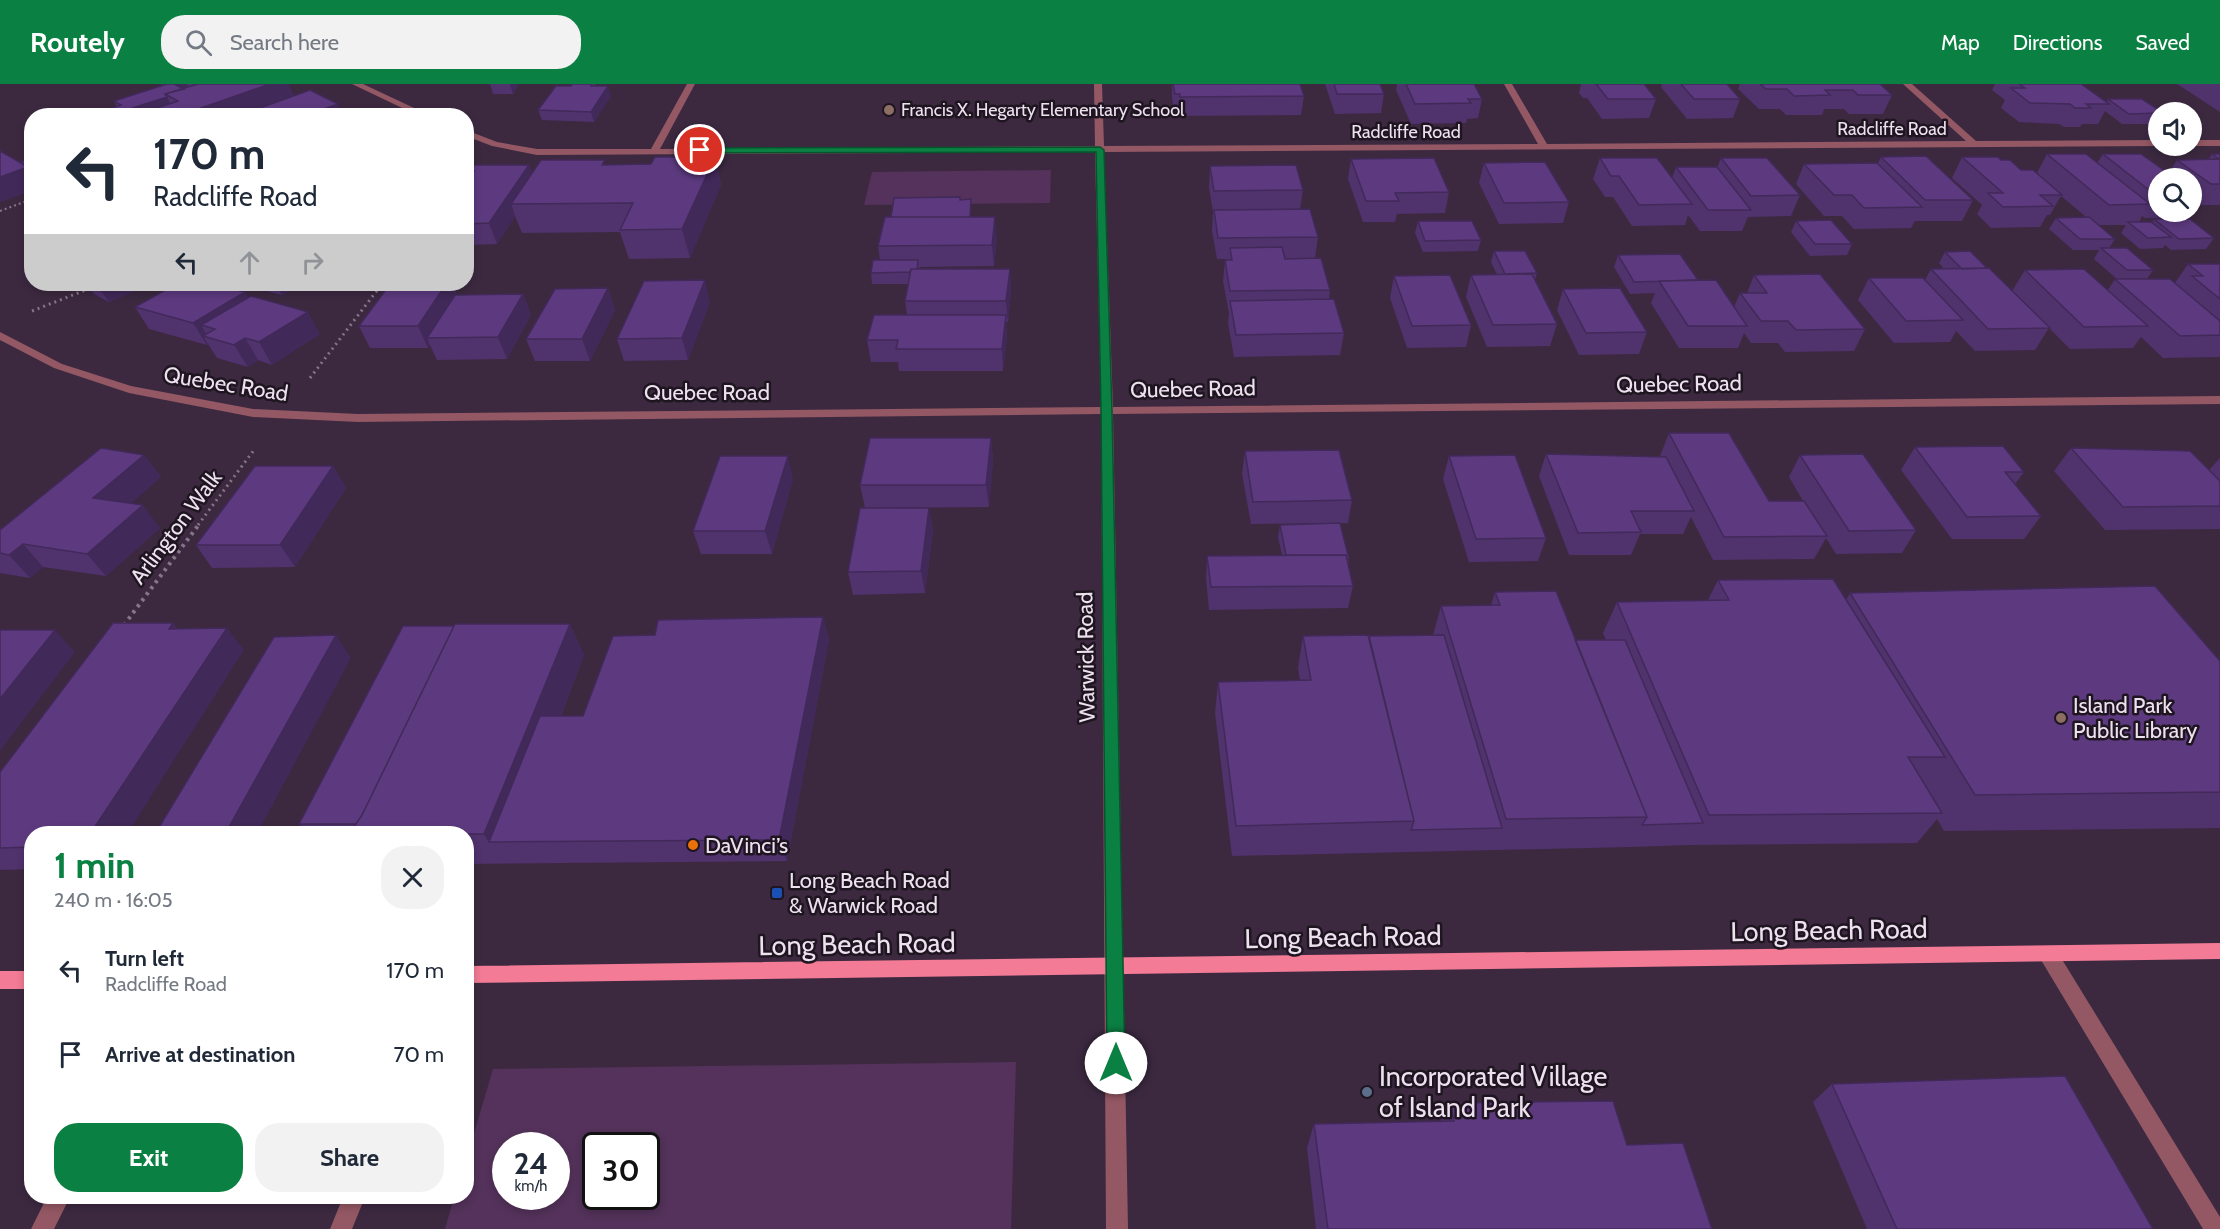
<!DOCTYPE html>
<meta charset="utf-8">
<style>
body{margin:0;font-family:Cabin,sans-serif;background:#f2f2f3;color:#1f2937;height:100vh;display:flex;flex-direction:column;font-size:22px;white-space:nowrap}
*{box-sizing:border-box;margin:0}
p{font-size:20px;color:#747a83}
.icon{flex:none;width:33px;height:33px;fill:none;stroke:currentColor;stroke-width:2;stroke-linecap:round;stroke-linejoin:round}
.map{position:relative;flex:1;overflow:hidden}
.drawer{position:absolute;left:24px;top:742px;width:450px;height:378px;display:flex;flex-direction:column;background:#fff;border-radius:24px;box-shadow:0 3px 9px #0003}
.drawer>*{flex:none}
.banner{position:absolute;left:24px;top:24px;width:450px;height:183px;border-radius:24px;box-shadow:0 3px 9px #0003;background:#fff;color:#1f2937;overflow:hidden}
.fabs{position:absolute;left:2148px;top:18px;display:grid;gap:12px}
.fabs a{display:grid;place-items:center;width:54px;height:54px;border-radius:50%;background:#fff;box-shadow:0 3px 9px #0003;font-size:30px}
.speed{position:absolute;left:492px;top:1048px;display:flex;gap:12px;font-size:30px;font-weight:700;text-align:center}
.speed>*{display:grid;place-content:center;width:78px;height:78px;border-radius:50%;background:#fff;box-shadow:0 3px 9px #0003;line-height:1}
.speed small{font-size:15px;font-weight:400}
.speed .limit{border:3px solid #111;border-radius:9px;background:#fff;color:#111}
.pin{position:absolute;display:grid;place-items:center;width:51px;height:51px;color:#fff;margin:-26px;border:3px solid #fff;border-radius:50%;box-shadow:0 2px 6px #0007}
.me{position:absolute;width:66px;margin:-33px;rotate:0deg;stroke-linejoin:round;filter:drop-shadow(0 0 4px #0008)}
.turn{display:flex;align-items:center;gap:21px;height:126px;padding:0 30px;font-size:27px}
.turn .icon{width:78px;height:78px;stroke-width:2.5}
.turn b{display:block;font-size:42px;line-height:51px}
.lanes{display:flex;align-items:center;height:57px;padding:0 30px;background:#0003;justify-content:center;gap:30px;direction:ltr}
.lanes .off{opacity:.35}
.round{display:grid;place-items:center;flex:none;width:63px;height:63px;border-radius:24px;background:#f2f2f3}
.head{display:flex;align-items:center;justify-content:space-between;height:102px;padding:0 30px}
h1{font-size:36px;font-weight:700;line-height:45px;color:#0b8043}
.cta{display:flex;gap:12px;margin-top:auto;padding:12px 30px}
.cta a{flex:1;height:69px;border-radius:24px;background:#0b8043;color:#fff;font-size:24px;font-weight:700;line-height:69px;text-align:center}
.cta a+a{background:#f2f2f3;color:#1f2937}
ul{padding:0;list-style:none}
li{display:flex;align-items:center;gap:18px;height:84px;padding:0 30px}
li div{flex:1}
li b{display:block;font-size:22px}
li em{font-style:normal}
header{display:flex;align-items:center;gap:36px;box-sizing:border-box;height:84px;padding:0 30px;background:#0b8043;color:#fff}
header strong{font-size:28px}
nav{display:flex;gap:33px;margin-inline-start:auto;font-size:21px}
.search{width:420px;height:54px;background:#f2f2f3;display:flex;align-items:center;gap:15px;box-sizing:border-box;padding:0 21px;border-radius:24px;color:#747a83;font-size:22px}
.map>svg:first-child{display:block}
</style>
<header>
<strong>Routely</strong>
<div class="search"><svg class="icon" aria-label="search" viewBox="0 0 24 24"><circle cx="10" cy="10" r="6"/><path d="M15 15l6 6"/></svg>Search here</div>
<nav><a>Map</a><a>Directions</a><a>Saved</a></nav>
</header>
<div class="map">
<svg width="2220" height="1145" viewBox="0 0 2220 1145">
<rect width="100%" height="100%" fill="#3c2940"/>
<path fill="#54325b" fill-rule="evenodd" d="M1051,86L1050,119L864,121L872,88Z
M1016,978L1011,1145H445L454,1113H466L467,1073L493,985ZM506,1062H556V1113H506ZM596,1062H646V1113H596Z"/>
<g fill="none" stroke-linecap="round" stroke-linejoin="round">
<path stroke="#857588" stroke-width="2" stroke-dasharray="2 3" stroke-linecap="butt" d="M0,127L32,115"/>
<path stroke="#857588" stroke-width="3" stroke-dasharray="2 4" stroke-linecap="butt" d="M32,227L101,200
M310,294L382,200
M198,441L254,366"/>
<path stroke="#857588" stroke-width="4" stroke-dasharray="3 4.5" stroke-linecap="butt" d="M124,541L200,439"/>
<path fill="#935864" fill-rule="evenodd" d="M352,0H363L431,32H419Z
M687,0H695L660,65L1095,62L1094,0H1102L1104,62L1538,60L1504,0H1512L1547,60L1966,57L1903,0H1912L1976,57L2158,56L2159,62L1104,68L1113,323L2220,312V320L1113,330L1128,1145H1106L1101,330L358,338L253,333L129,309L54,284L0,256V248L62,280L131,302L253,325L358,330L1101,323L1095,68L537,71L492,62L466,52V46L497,58L537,65H651Z
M2192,56H2220V62H2192Z
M2048,862L2055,864L2220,1133V1145H2203L2041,876L2039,870L2041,864Z
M47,1113H70L54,1145H31Z
M343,1113H365L352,1145H330Z"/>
<path fill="#f37b95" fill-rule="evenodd" d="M2220,859V875L466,899V882Z
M0,887H32V905H0Z"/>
</g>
<path fill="#50326d" d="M160,0H288L294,12L343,32H161L159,27L147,32H117L112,24L117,23L114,17L163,1Z
M490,0H517L518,2L513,10H493Z
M572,0H595V2L611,12L594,38L542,36L538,26Z
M1172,0H1300L1304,12L1301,31L1179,32V29H1174L1172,14Z
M1325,0H1380L1384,10L1381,29L1335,30Z
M1397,0H1474L1482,15L1478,34L1467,35L1466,39L1411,40L1396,6Z
M1581,0H1644L1656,15L1649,34L1602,35L1587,14H1583L1579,9Z
M1662,0H1727L1740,15L1733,34L1687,35L1661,3Z
M1740,0H1880L1892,11L1883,30H1849L1844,25H1824L1822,31H1786L1780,25H1759L1738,5Z
M1995,0H2081L2107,18L2108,15L2158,28V37L2157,40H2122L2105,27L2098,40H2082L2080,43H2064L2059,40L2019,38L2001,24L2005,16L1992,6Z
M2177,0H2220V28Z
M2047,70L2097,79L2103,70L2168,90L2177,76H2208L2212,70H2220V121H2197L2195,119L2192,124V94H2158V128H2189L2185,133L2145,134L2142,132L2139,138L2152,139L2154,135L2214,154L2206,165L2171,166L2165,161L2163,164L2140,165L2121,149L2126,141H2099L2115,155L2109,164L2153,186L2147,195L2175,199L2188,180H2220V273L2163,274L2141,253L2133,264L2070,265L2049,244L2035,266L1975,267L1956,247L1950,258L1894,259L1858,216L1869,194L1925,196L1931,185H1944L1939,179L1945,168L2012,207L2025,186L2108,206L2115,195H2117L2094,175L2099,166H2073L2049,145L2056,134L2086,133L2061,112L2050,131H2047L2040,143L1991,144L1977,130L1982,121L1952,94L1962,73L2001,76L2021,86L2037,89Z
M715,73L721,101L690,174L629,175L620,148L522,149L515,132L497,160L466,161V99L469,95L466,87L529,81L532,89L607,81L651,80Z
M1881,73L1973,116L1962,137H1915L1911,144L1854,145L1842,132H1824L1796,100L1804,80L1878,79Z
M1600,74L1672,94L1676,83L1717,84L1721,74L1800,111L1791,132L1748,133L1742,147H1700L1688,131L1685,141L1632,142L1613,113H1605L1593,95Z
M1351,75L1449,108L1445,129L1397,130L1395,138H1363L1348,95Z
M1484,79L1569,118L1563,139L1499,140L1479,99Z
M1210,82L1303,106L1300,125L1318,153L1315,174L1330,206L1329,215L1344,249L1340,271L1234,273L1228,239L1229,229L1223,197L1225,176L1229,175H1217L1212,147L1213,128L1209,103Z
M971,115V133L997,154L994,182L919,183L920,185H1010L1011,207L1008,238H1006L1007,252L1003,287H899L898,278H871L867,256L907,231L905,217L908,200H872L871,189L880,176L878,162L891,133L960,116Z
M1418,137L1481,156L1478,167L1423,168L1415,149Z
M1796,137L1852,160L1847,171L1810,172L1791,148Z
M1494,167L1537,189L1535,196L1557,240L1550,262L1487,263L1466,213L1471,191H1497L1491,178Z
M1618,171L1698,196L1734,223L1740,209H1747L1754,191L1865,245L1854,267L1785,268L1778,259H1751L1744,249L1738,264H1679L1651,219L1655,209L1630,210L1614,183Z
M1394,192L1471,241L1466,263L1407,264L1390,214Z
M87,200H152L109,218L94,210Z
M176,200H222L224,203L248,214L320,250L272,281L258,276L248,283L217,274L208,260L207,261L149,245L135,223Z
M240,200H302L282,211Z
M390,200H452L457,211L523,210L531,231L507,275L437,276L430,261L428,264H370L359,242Z
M608,204L615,226L590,277H535L526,255Z
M1563,205L1647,248L1639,270L1579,271L1557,226Z
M710,218L688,276L624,277L617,255Z
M1669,349L1769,417H1803L1789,393L1800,371L1916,446L1902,469L1836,470L1826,454L1814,475L1713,476L1691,433L1683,450H1640L1631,471H1569L1539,392L1546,370L1660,373V372Z
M991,354L993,377L989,423L865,424L860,401Z
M1915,363L2024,388L2015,400L2041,432L2024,455H1952L1901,386Z
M2071,364L2209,386L2220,374V445L2105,446L2054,387Z
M1245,367L1352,416L1348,439H1340L1349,475L1348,480L1353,502L1348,524L1209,526L1206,494L1207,472L1282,471L1278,453L1280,441L1335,439L1251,440L1242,390Z
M144,371L161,393L131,419L160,444L106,492L43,483L30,494L0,489V446Z
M1449,372L1546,454L1538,477L1469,478L1443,395Z
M333,382L346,404L295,483L212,484L196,461Z
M793,395L772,470H701L693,447Z
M929,424L933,446L925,509L853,511L848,488Z
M1718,496L1846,516L1850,509L2220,577V744L1944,747L1937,735L1917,759L1690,761L1630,763L1232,772L1215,629L1218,598L1300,596L1298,584L1303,552L1433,551L1441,522L1491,521L1495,508L1575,556H1606L1603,549L1617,518L1708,516Z
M823,533L829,556L787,777L466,780V750H307L299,740L570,540L584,571L561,632H583L655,551Z
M173,539L178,545L244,566L32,750V785L0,786V688Z
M1832,1000L2153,1145H1867L1813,1018Z
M1450,1019L1627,1061L1712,1145H1316L1307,1064L1314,1040L1441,1037Z"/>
<path fill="#412959" d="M171,0H187L188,3L175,7Z
M270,0H288L295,14L245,32H178Z
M510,0H517L518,2L513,10Z
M608,2L611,12L594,38L591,28Z
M167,13L172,23L157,24L159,27L147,32H122L120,28Z
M338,20L343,32H317L315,28Z
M715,73L721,101L690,174L682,145Z
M529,81L536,101L511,120L515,132L497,160L489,139Z
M28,83L32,89V107L0,118V93Z
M995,133L997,154L994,182L992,161Z
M1010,185L1011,207L1008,238L1006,217Z
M705,196L710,218L688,276L682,254Z
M118,200H152L109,218L101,207Z
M216,200H222L232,216L245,208L257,230L215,245L201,241L208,253L203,252L208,260L207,261L193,239L214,201Z
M276,200H302L282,211Z
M446,200H452L459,215L427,254L430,261L428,264L418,242Z
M608,204L615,226L590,277L582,255Z
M523,210L531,231L507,275L498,253Z
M308,228L320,250L272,281L259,258Z
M1006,231L1007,252L1003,287L1002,265Z
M245,254L258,276L248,283L234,261Z
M991,354L993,377L989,423L986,401Z
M144,371L161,393L111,437L93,414Z
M788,372L793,395L772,470L765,447Z
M333,382L346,404L295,483L280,461Z
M143,421L160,444L106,492L87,470Z
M929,424L933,446L925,509L921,487Z
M23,460L43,483L30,494L9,471Z
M823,533L829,556L787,777L779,756Z
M173,539L192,562L169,545Z
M570,540L584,571L512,758H489L484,750Z
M227,544L244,566L127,750H90Z
M55,546L75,568L0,667V615Z
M336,551L351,574L257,750H225Z"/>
<path fill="#5d3a7f" stroke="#412959" stroke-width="1.5" d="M167,0H174L184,5L165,10L167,13L120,28L112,24L121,21L114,17Z
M198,0H270L178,32H172L157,24L178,17L165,10Z
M572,0H592L591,2H608L591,28L538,26L556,2H571Z
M1173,0H1300L1304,12L1180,13V10H1175Z
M1334,0H1380L1384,10H1337Z
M1406,0H1474L1482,15H1468L1471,19L1415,20Z
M1596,0H1644L1656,15H1608Z
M1681,0H1727L1740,15H1694Z
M1760,0H1880L1892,11H1858L1853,6H1825L1830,11L1794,12L1787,5H1766Z
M2019,0H2081L2109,20H2086L2091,24H2075L2070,20L2030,19L2011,4H2025Z
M310,6L338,20L315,28L322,32H238Z
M2108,15H2142L2162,28H2158V29L2129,30Z
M0,67L28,83L0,93Z
M2047,70H2086L2150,120L2109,121Z
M2103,70H2141L2175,94H2158V113Z
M2212,70H2220V100H2211L2177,76L2219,75Z
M1926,72L1973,116H1925L1881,73Z
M655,73H715L682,145L620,146L633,119L511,120L541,76H605L602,81L651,80Z
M1962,73H1998L2001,76H2010L2021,86H2033L2062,111H2040L2053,122L2003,123L1988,109H2003Z
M32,74V84L20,78Z
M1434,74L1449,108L1395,109L1399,117H1366L1351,75Z
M1600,74H1657L1692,120L1639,121L1619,92H1611Z
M1721,74H1767L1800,111L1751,112Z
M1545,78L1569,118L1504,119L1484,79Z
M1877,79L1922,123L1864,124L1852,111H1834L1804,80Z
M471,81H529L489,139L466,140V121L468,119H466V99L474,87H466Z
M1296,81L1303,106L1214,107L1210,82Z
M1676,83H1717L1751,126H1708Z
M2192,107L2199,113H2192Z
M960,113V116L971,115L970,133H891L894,114Z
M1310,125L1318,153L1218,154L1214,126Z
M885,133H995L992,161L878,162Z
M2089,133L2115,155H2080L2056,134Z
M2154,135H2190L2214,154L2179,155Z
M1831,136L1852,160H1815L1796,137Z
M1418,137H1472L1481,156L1425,157Z
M2128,138H2151L2171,153L2148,154Z
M1282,163L1285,175L1321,174L1330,206L1230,207L1225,176H1232L1230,164Z
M2101,164H2127L2153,186H2127Z
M1494,167H1525L1537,189L1505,190Z
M1970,167L1987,184L1962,185L1945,168Z
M1680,170L1698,196L1634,198L1618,171Z
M873,176H918L917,185H911L910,188L871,189Z
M2188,180H2220V215L2192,192H2203Z
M1989,184L2050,244L1988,245L1931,185Z
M911,185H1010L1006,217H905Z
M2084,185L2148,242L2084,243L2025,186Z
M1532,190L1557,240L1493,241L1471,191Z
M1820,190L1865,245L1796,246L1788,237H1761L1740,209H1767L1754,191Z
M1450,191L1471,241L1412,242L1394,192Z
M1869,194H1923L1963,236L1906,237Z
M2115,195H2170L2220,237V251L2180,252Z
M705,196L682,254L617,255L644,197Z
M1716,196L1747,242H1688L1659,197Z
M88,200H118L101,207Z
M176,200H216L214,201L245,208L193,239L135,223Z
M390,200H446L418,242H359Z
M608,204L582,255H526L555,205Z
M1620,204L1647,248L1586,249L1563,205Z
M523,210L498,253L427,254L455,211Z
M251,212L308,228L259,258L245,254L234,261L203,252L215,245L201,241Z
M1334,215L1344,249L1236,251L1230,217Z
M874,231H1006L1002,265H896L898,256H867Z
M1669,349H1729L1769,417H1804L1827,452L1724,453Z
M870,354H991L986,401H860Z
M2003,362L2024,388H2005L2041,432L1967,433L1915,363Z
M101,364L144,371L93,414L143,421L87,470L23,460L9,471L0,469V446Z
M2071,364L2190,367L2220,397V422L2123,423Z
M1339,366L1352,416L1253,418L1245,367Z
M1546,370L1666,373L1694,427H1631L1641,448L1578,449Z
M1863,370L1916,446L1849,447L1800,371Z
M1515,371L1546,454L1476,455L1449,372Z
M720,372H788L765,447H693Z
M255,382H333L280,461H196Z
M860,424H929L921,487L848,488Z
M1340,439L1349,475L1347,476L1346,471H1286L1280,441Z
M1346,471L1353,502L1211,503L1207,472Z
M1833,495L1945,673H1908L1942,729L1709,731L1617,518L1729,516L1718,496Z
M2155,502L2220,577V708L1975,711L1850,509Z
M1556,507L1647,733L1506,735L1441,522L1500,521L1495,508Z
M823,533L779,756L489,758L540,632H583L613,552L655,551L658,536Z
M113,539H173L169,545L227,544L90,750H32V763L0,764V688Z
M455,540H570L484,750H349L362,731Z
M403,542H454L362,731L356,740H299Z
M0,546H55L0,615Z
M336,551L225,750H155L274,553Z
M1368,551L1414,737L1236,742L1218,598L1311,596L1303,552Z
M1444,551L1502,744L1411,746L1414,737L1369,552Z
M1575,556H1625L1703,739L1642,741L1647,733Z
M2065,992L2153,1145H1897L1832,1000Z
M1613,1017L1627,1061L1683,1059L1712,1145H1328L1314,1040L1454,1037L1450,1019Z"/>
<path fill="#0b8043" stroke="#07532c" stroke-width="1.5" d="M1100,63L1104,66L1112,327L1125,979L1122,985L1116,987L1109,985L1107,979L1101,327L1096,68L700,69L695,66L700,64Z"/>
<g fill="#8d6e63" stroke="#1e1520" stroke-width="2">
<circle cx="889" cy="26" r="6"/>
<circle cx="2061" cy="634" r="6"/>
</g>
<circle fill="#e8710a" stroke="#1e1520" stroke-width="2" cx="693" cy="761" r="6"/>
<rect fill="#1a4fb4" stroke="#1e1520" stroke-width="2" x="771" y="803" width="12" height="12" rx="3"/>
<circle fill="#5c6f8a" stroke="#1e1520" stroke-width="2" cx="1367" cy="1008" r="6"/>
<g text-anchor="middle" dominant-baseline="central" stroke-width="5" stroke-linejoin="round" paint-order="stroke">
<g font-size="18" fill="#ede1ef" stroke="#1e1520" text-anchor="start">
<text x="901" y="26">Francis X. Hegarty Elementary School</text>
</g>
<g font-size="18" fill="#ede1ef" stroke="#1e1520">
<text x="1892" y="45">Radcliffe Road</text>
<text x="1406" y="48">Radcliffe Road</text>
</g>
<g font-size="22" fill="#ede1ef" stroke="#1e1520">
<text transform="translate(226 300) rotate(9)">Quebec Road</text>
<text transform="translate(1679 300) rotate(-1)">Quebec Road</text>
<text transform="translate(1193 305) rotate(-1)">Quebec Road</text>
<text x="707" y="308">Quebec Road</text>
<text transform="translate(176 443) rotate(-53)">Arlington Walk</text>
<text transform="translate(1086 573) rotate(-91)">Warwick Road</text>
</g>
<g font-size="22" fill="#ede1ef" stroke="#1e1520" text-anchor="start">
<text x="2073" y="621">Island Park<tspan x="2073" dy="25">Public Library</tspan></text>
<text x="705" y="761">DaVinci’s</text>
<text x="789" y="796">Long Beach Road<tspan x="789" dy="25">&amp; Warwick Road</tspan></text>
</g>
<g font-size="27" fill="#ede1ef" stroke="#1e1520">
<text transform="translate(1829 846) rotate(-1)">Long Beach Road</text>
<text transform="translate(1343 853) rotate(-1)">Long Beach Road</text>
<text transform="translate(857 860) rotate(-1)">Long Beach Road</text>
</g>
<g font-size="27" fill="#ede1ef" stroke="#1e1520" text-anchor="start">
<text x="1379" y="992">Incorporated Village<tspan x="1379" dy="31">of Island Park</tspan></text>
</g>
</g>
</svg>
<div class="fabs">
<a><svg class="icon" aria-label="sound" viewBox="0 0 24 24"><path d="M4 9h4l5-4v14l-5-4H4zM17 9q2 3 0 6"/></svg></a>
<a><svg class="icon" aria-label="search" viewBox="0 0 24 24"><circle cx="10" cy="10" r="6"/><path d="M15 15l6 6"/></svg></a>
</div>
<div class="speed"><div>24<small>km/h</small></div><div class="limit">30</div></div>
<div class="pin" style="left:700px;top:66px;background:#d93025"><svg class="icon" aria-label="arrive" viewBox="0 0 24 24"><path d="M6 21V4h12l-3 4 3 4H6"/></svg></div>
<svg class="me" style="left:1116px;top:979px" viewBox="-20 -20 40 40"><circle r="19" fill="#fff"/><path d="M0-13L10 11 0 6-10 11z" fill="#0b8043"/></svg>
<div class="banner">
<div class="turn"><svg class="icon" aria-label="left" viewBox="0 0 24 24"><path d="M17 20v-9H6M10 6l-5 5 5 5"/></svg><div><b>170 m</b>Radcliffe Road</div></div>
<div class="lanes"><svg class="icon" aria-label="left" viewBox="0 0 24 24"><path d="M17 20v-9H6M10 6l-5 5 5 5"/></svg><svg class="icon off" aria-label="ahead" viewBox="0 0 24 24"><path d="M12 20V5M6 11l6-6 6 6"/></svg><svg class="icon off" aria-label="right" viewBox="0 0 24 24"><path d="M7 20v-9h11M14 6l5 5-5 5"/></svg></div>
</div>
<section class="drawer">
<div class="head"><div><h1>1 min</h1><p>240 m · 16:05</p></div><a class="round"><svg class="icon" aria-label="close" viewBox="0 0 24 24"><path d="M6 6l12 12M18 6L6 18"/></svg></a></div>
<ul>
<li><svg class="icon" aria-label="left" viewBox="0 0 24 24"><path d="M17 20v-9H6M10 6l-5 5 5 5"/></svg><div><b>Turn left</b><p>Radcliffe Road</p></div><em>170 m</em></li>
<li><svg class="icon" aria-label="arrive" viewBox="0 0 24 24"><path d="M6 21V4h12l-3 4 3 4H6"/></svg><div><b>Arrive at destination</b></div><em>70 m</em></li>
</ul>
<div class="cta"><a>Exit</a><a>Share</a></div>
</section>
</div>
